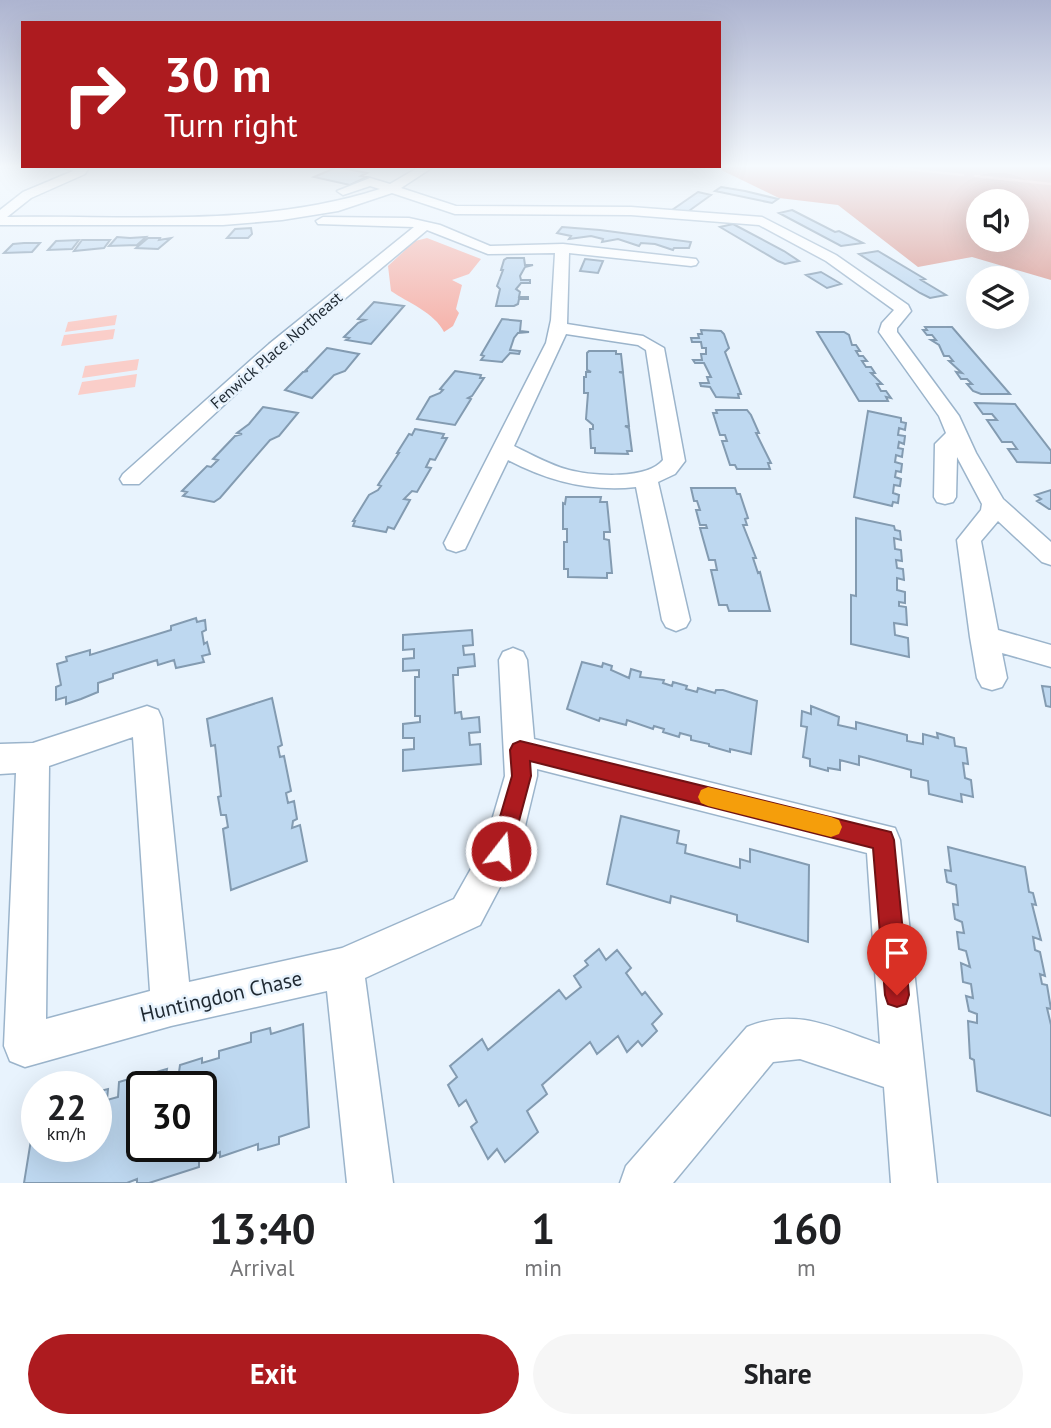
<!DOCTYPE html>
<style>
body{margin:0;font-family:"PT Sans",sans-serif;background:#f6f6f6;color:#202124;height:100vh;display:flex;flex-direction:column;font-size:26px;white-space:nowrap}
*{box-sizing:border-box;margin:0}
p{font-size:23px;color:#757577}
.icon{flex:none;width:38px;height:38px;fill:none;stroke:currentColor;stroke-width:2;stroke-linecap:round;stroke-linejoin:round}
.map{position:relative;height:1183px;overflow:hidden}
.side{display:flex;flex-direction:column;background:#fff;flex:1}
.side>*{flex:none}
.banner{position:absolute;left:21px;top:21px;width:700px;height:147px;border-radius:0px;box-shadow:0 7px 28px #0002;background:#ad1b1f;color:#fff;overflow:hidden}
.buttons{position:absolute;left:966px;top:189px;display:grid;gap:14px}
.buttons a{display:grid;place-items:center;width:63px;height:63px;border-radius:50%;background:#fff;box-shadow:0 7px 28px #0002;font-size:35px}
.speed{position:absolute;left:21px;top:1071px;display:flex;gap:14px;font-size:35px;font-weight:700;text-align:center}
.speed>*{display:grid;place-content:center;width:91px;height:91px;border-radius:50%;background:#fff;box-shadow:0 7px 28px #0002;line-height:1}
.speed small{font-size:18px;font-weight:400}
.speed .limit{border:4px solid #111;border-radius:10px;background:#fff;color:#111}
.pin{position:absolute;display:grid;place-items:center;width:60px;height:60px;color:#fff;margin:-72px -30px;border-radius:50% 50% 50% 0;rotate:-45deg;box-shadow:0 0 7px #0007}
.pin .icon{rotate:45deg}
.me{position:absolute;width:77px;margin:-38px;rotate:16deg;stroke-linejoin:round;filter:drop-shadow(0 0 5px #0008)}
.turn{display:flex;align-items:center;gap:24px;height:147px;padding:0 28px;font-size:32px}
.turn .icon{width:91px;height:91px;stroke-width:2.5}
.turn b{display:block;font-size:49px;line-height:60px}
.eta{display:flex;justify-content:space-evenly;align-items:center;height:119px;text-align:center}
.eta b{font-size:42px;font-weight:700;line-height:49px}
.primary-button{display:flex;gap:14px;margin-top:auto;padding:14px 28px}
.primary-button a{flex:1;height:80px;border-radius:42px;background:#ad1b1f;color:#fff;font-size:28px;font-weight:700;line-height:80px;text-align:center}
.primary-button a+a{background:#f6f6f6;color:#202124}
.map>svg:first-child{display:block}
</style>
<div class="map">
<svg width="1051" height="1183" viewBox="0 0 1051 1183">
<rect width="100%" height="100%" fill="#e8f3fd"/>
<path fill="#facec9" d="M117,315L115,325L65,332L68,322Z
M115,329L113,339L61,346L64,335Z
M139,359L137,370L82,378L85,366Z
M137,374L135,387L78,395L82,382Z"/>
<path fill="#db9991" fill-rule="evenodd" d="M715,167H1051V280L972,257L918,267L838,205L779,198ZM978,201H1017V240H978Z"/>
<path fill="#f6b3ab" d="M427,238L481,259L469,274L452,280L462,285L456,309L459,313L453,326L444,332C435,313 407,302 391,291L388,266L415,241Z"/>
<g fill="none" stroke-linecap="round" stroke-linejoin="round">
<path stroke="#f6b3ab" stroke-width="2.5" d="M888,167L963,175
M975,176L1051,184"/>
</g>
<path fill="#bed8f0" stroke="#839bb1" stroke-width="2" fill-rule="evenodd" d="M337,167L367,173L361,176L367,177L350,185L314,177Z
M721,187L745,191L778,199L772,203L715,191Z
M698,192L711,195L686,213L672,210Z
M792,210L835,232L839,231L863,243L841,246L779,213Z
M733,224L784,251L799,261L785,264L778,261L720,227Z
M562,227L600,230L691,242L689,248H674L673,250L655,244L641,243L639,246L618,239L602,242L603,239L591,236L569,239L571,236L557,233Z
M251,228L252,234L248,238H227L235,229Z
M117,237L130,238L146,237L137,245L109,246Z
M148,238H160L159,240L171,238L158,249L136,248Z
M79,240L72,249L48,250L56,241Z
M82,240H110L104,248L74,251Z
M24,243H40L32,252L4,253L13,244Z
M878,251L925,279L921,280L946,295L930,298L920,293L859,254Z
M507,258H524L525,265H533L525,267L520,276L521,280H530V283H521L516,289L520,292L519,297H528V299H519L518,304L514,306H496L500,289L497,286L503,270H501L504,260Z
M585,259L603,261L598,273L580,271Z
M821,272L838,282L841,284L827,288L806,275Z
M374,302L404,306L371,344L346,340L349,338L344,337L358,323L365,320L358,319Z
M502,319L521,321L520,331L529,332L518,333L514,338L510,350L520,351L519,354L510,353L502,362L481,360L484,356L481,355Z
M925,327H952L1010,394H981L973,391L967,384H972L967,379H961L956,372L962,373L949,361H953L949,356H944L939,345L931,340H936L932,335H927L923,330H927Z
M701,330L721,331L724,334L729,348L725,352L741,394H738L739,398L716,397L710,387L701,386L700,383H709L707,377H711L704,363H695L693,360H702L701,354H706V348H702L701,342H692L691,338H699L698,334H702Z
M817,332H844L849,335L852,345H856L860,351H856L859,356H863L867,361H862L866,367H871L875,373H871L882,384H877L881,391H886L891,398L886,397L888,401H859Z
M327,348L359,354L345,371L334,375L312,398L285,390L303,372L308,371H305Z
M589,351H616V354H621L623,372H619L623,373L629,426H625L629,428L632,451H627L628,454L595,453V448H591L590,429H593V425L586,419L588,393H584V377H586V372H591L587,370V353Z
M455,371L481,375L480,378H484L472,396L468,398L471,399L455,425L417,419L430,397L440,393L443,390L440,389Z
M975,403L1015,404L1051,451V463L1017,462L1008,449H1017L1012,442H1002L987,420H997L992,414H983Z
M263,407L298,413L279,436L270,440L220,498L214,502L183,496L187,492L182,491L207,466L211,467L218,460L213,459L235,436L242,434L237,433L249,424Z
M716,410H747L751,415L759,433H756L771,463H768L770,469H737L735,465H730L722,441H727L725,435H720L713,413H717Z
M868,411L901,418V422L906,423L905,430L899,428L898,435L905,436L904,444L899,442L898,448L903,449L902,457L896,455L895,462L902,464L901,472L896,471L895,477L901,479L900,486L894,485L893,493L899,495L898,503L893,502L892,506L854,497Z
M415,429L444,434L442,438H447L435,460L430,459L426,467L431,468L417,492L412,491L404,499L410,500L394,529L388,527L386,532L353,526L355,521H353L369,495L378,490L381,486L378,485L399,453H397L409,434L412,435Z
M691,488H735L737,494H740L748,518L745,519L747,525H743L756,558H753L758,573L760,572L770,611H729L727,605H719L711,570H717L715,560H709L700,528H707L706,525H700L696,510H700L697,501H694Z
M1051,490V509H1049L1037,501L1041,499L1035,495Z
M566,497H601L600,502H607L610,532H604V539L609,540L612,573H607V578L568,577V569H564V542H567V529H563V503L565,504Z
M856,518L894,526L895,530L900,531L901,540L894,538L895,549L901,550L902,561L896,560L897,568L903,569L904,580L897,578V590L905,592V603L899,602V606L906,607L907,625L894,623L895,635L908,638L909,657L851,644V595L856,596Z
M196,618L197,622L205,620L206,630L202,632L204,644L207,642L210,654L202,656L204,662L176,668L174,660L158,665L157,660L113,674V678L98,683V692L81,699L66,704V697L56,700V687L61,685L57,664L67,661L66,657L90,650V655L171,630V626Z
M472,630L473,645L463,646L464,655L474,654L475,666L458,668V675H453L455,713L461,712L462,719L479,717L480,732L469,733L470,745L480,744L481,764L403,771V750L414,749V738H403V724L420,722V716H415V677H419V670L403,671V659L414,658V649L403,650V635Z
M582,662L602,667L603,663L612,666L611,670L629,678L631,669L641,672L640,677L664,680L663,683L672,686L673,682L687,686L686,689L697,692L698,688L715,693L716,690H723L757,701L751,754L730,749V752L709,746V744L691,740V736L680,733L679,737L663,732L664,729L654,726L653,729L627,720L626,725L600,718L599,721L567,709Z
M1042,686L1051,687V707L1046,706Z
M272,698L282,745L278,747L280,757L284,756L291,791L286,793L288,803L294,801L297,819L293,821L292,828L300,825L307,861L231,890L223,829L228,827L226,815H221L218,797L221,796L215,745L211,746L207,719Z
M811,706L839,717L838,725L856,729V722L907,735V741L923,744V734L938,738L937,733L954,738L955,746L966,748L968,764L963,763L965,778L971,780L973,797L961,794L962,802L929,794L928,781L911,777V770L859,756V765L840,760V770L828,768V771L810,766V759L803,757L807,727L801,726L802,711L811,714Z
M621,816L679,831L677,843L686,845L685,853L740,868V859L750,862V849L809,865L808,942L737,921V915L671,896L670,903L607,884Z
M948,847L1025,867L1029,892L1033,893L1036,905L1032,904L1041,940L1033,937L1035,950L1040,952L1045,976L1040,974L1042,984L1047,985L1051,1009L1047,1008L1051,1025V1116L977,1091L974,1060L970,1058L968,1021L977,1023V1014L969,1011L966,996L973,998L971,984L963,982L961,963L970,967L966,951L959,949L957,932L964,933L962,922L955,919L953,904L958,905L956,885L947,882L945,870L951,871Z
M599,949L606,960L617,950L631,968L626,973L642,995L645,992L662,1014L652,1024L657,1031L642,1046L638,1041L627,1052L618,1036L597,1054L590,1042L542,1085L547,1094L527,1111L538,1132L505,1162L497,1149L488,1159L471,1127L477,1122L466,1100L459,1106L448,1085L457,1077L450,1066L482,1039L488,1050L559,990L566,999L581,987L574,976L588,965L585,961Z
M303,1024L309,1127L279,1137V1144L258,1150V1144L220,1157V1152L199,1160V1167L149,1183H137V1179L127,1183H24L36,1109L37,1146H96V1092L108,1089L107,1100L118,1097L119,1082L132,1078V1087L146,1082V1075L167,1069L166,1075L179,1072L180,1065L202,1058V1063L219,1058V1051L251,1042V1033L270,1028L271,1034ZM142,1087H201V1146H142Z"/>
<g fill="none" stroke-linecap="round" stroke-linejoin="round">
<defs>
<path id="minor" d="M62,167L88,169L85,174L31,198L7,217C133,215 258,228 380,189L370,186L343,195L337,191L370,178L390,184L419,167H433L401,188L456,206L631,207L762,217L836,255L908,305L911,311L897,328V332L959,416L976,453L1003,499L1051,542V565L1042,562L998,521L981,541L998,630L1051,645V667L1002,653L1007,678L1002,687L992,690L982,687L977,678L970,637L957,540L981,510L982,504L957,457L956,497L953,502L945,504L937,502L934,497L935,444L946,433L939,416L879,332L882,323L894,310L826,261L759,225L631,215L455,214L392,193L338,211L282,220L223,225H0V210L23,192L73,171Z
M323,217L409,218L440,225L490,246L563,244L696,259L698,262L696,265L691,266L569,253L567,324L643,336L664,348L685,461L675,474L658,482L690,620L686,627L676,631L666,627L662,620L636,487C590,492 548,481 508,460L465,549L456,552L447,549L444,543L546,343L551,320L555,253L488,254L427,230L281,352L139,484H123L120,479L123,474L269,344L414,227L318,224L316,221ZM566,334L638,345L646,350L663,460C647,480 592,476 569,470C550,465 532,455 514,446Z
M513,648L523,652L527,660L534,739L895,828L900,840L937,1183H891L884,1087L800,1059L773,1062L673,1183H620L626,1166L747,1027C797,1007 833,1028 880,1044L867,853L537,769V776L519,851L480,925L365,978L393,1183H347L327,991L171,1026L25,1067L10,1061L4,1046L16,773L0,774V744L33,743L147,706L158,710L162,719L189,982L342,948L454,899L485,844L505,776L499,660L503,652ZM133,737L150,991L46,1019L49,766Z"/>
</defs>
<use href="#minor" stroke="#9bb4cb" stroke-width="3"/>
<use href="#minor" fill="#fff" fill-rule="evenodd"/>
</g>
<linearGradient id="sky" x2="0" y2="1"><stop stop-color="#adb4d0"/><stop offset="0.5" stop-color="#f5fafe"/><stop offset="1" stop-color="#f5fafe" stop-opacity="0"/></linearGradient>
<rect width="1051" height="332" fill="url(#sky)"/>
<path fill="#ad1b1f" stroke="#701214" stroke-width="2" d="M520,741L891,832L894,840L909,995L906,1004L897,1007L888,1004L885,995L873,848L530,761L531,776L511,851L508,858L501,862L493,858L490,851L512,776L510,750L513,744Z"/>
<path fill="#f59e0b" d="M708,787L831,817L839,820L842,827L839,834L831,837L708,806L701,803L698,797L701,790Z"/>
<g text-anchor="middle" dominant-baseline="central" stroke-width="5" stroke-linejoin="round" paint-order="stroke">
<g font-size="16" fill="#1e2831" stroke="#e8f3fd">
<text transform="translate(276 350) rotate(-41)">Fenwick Place Northeast</text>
</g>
<g font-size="21" fill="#1e2831" stroke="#e8f3fd">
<text transform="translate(221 996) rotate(-13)">Huntingdon Chase</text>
</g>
</g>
</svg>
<div class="buttons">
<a><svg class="icon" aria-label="sound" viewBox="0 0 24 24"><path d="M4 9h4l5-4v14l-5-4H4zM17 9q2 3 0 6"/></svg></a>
<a><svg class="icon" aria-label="layers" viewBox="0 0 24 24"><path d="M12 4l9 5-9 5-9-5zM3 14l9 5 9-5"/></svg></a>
</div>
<div class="speed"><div>22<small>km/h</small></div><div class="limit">30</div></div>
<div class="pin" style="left:897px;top:995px;background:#d93025"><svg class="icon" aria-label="arrive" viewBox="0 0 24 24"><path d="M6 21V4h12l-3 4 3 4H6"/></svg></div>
<svg class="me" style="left:501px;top:851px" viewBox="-20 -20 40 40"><circle r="17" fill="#ad1b1f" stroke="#fff" stroke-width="3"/><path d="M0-11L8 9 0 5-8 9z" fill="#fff"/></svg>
<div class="banner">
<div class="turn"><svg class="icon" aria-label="right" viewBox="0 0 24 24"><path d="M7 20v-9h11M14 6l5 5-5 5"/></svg><div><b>30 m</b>Turn right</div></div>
</div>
</div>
<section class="side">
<div class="eta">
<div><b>13:40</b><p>Arrival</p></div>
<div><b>1</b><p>min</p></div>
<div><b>160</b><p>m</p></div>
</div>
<div class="primary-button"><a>Exit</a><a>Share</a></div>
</section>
